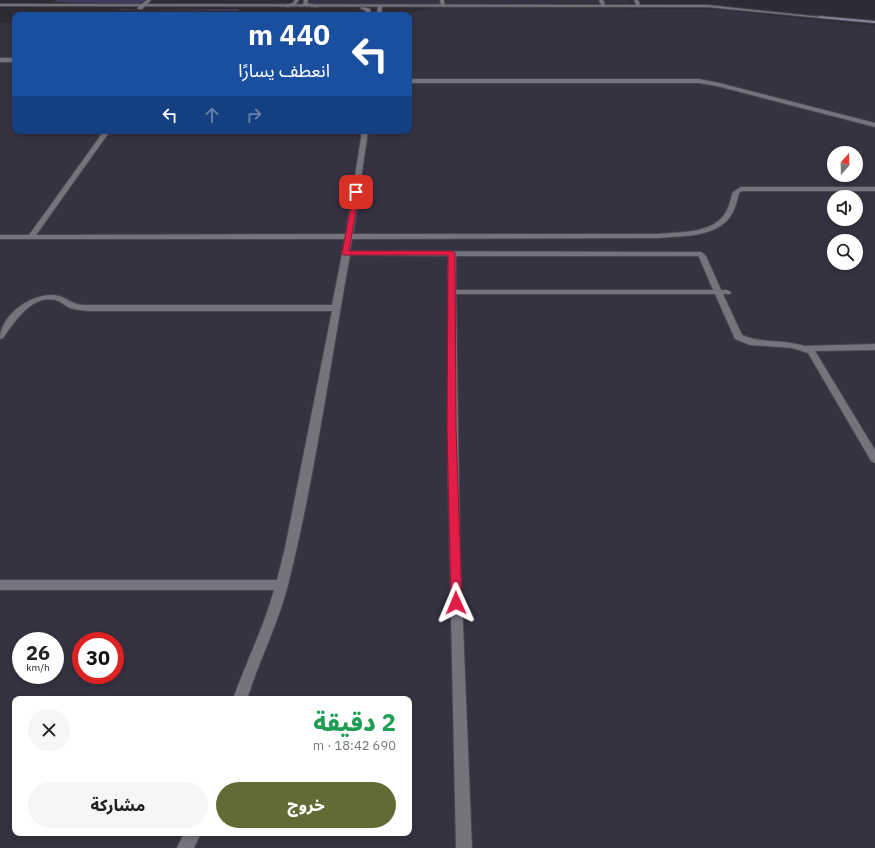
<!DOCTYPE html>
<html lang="ar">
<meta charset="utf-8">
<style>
body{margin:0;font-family:"IBM Plex Sans","Noto Sans Arabic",sans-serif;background:#f6f6f6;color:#222;direction:rtl;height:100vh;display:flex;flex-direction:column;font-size:15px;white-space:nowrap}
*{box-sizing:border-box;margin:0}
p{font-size:13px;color:#767676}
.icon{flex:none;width:22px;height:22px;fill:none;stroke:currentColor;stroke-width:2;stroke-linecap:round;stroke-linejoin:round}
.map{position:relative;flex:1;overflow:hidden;direction:ltr}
.sheet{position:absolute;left:12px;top:696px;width:400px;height:140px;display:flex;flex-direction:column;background:#fff;border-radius:8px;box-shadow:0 2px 6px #0003;direction:rtl}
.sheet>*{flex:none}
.top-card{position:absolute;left:12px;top:12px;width:400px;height:122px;border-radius:8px;box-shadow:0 2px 6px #0003;direction:rtl;background:#1a4fa0;color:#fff;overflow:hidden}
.needle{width:26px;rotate:20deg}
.fabs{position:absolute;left:827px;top:146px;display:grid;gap:8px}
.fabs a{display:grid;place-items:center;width:36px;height:36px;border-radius:50%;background:#fff;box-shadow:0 2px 6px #0003;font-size:20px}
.speed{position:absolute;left:12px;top:632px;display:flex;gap:8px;font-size:20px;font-weight:700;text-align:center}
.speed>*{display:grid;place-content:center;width:52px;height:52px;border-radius:50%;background:#fff;box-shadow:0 2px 6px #0003;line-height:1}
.speed small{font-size:10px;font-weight:400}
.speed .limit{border:6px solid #d22;background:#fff;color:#111}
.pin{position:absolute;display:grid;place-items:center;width:34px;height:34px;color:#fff;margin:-17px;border-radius:8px;box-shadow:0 2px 6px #0006}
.me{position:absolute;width:44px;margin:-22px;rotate:359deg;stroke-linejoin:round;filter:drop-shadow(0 0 3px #0008)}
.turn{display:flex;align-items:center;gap:14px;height:84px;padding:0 16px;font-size:18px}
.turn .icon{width:52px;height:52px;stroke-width:2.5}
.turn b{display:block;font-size:28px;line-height:34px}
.lanes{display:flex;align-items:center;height:38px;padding:0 16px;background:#0003;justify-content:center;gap:20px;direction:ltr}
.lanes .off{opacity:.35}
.round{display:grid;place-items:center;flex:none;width:42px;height:42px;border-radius:21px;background:#f6f6f6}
.head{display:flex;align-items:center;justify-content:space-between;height:68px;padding:0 16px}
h1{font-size:24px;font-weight:800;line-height:30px;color:#1e9e55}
.primary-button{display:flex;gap:8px;margin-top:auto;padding:8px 16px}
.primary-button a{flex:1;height:46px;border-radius:24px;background:#646a34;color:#fff;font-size:16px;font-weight:800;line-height:46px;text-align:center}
.primary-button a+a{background:#f6f6f6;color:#222}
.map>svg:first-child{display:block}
</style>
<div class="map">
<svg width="875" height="848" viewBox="0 0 875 848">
<rect width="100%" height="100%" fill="#2d2b34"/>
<path fill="#363241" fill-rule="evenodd" d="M311,0H629L631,3L310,4Z
M438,7L695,9L722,10L875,26V848H0V23H15V131H409V15H406L420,10ZM834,153H856V175H834ZM834,197H856V219H834ZM834,241H856V263H834ZM21,641H55V675H21ZM81,641H115V675H81ZM15,699H409V833H15Z"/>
<path fill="#423a5a" d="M57,0H146L139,4L53,2Z
M126,9L139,10L239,9L238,11L117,10Z"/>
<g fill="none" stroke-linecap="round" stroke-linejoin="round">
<defs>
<path id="minor" d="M147,0H151L142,9H138V7Z
M295,0H299L295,5L286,7V5L293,3Z
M304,0H308L307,3L319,6L317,7L303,5Z
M440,0H444L445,7L441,6Z
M599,0H603L606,7H602Z
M634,0H638L641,7H637Z
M380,5L382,6L381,15H377L378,6Z
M362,7L370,9L371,15H367L366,11L360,8Z
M0,58H15V62H0Z
M409,79H699L719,83L875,123V127L717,86L699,83H409Z
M104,131H110L36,235L346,234L362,131H368L353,234H657C678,232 710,234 724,215C729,209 730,200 733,192L741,187H875V191H742L739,193C737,201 735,210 730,217C715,238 680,236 657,238L352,239L350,251L701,252L706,256L721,290H727L731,292L730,294H723L742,335C762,344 784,339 804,346L875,344V350L815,351L875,450V463L871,461L870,459L808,353L792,348L750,345L735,339L715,294H456L460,550L472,848H456L448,476V256L350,255C330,365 315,477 288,585C278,624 259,661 247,699H233C246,662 264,627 274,590H0V580H277L285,548L332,311H89C83,310 76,310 70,308C66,306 61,302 56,300C32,294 15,321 3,338L0,339C0,314 35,290 59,296C64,297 69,301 74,303C78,305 84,305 89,305H332L345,239H0V235H29ZM456,256H697L699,257L713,290H456Z
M184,833H201L194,848H177Z"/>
<path id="tertiary" d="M0,4L707,5L822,17L820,18L707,7L0,6Z"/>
<path id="secondary" d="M818,16L875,21V23L820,18Z"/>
</defs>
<use href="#minor" stroke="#48474e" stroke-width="2"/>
<use href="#tertiary" stroke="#48474e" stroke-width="2"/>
<use href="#secondary" stroke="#48474e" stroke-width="2"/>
<use href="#minor" fill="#75737e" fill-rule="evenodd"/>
<use href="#tertiary" fill="#75737e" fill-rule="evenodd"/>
<use href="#secondary" fill="#8a83a2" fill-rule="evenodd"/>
</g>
<path fill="#e11d48" stroke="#92132f" d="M354,190L359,192L349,251H452L455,253L456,429L462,603L460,606L456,607L452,606L451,603L447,429L448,255H343L342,253Z"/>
</svg>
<div class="fabs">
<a><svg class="needle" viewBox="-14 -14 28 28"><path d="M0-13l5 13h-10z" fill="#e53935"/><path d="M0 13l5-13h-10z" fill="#767676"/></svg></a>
<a><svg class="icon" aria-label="sound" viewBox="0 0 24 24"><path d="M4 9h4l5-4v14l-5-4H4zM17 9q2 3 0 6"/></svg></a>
<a><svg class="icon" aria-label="search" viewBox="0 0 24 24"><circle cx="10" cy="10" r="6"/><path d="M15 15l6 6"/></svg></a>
</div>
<div class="speed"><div>26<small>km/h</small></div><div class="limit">30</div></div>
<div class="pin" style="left:356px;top:192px;background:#d93025"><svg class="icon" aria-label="arrive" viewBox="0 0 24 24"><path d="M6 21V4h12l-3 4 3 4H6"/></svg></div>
<svg class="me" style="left:456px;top:603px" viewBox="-20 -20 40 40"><path d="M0-17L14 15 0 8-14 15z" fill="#e11d48" stroke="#fff" stroke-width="4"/></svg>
<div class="top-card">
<div class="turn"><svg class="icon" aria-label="left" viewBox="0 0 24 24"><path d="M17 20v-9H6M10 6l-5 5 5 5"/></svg><div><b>440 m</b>انعطف يسارًا</div></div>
<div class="lanes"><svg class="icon" aria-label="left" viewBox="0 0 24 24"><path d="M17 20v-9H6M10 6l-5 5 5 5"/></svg><svg class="icon off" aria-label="ahead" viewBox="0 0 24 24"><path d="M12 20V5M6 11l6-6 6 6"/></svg><svg class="icon off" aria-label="right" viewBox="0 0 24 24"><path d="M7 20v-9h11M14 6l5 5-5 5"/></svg></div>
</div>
<section class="sheet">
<div class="head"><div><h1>2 دقيقة</h1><p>690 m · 18:42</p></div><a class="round"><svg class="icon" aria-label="close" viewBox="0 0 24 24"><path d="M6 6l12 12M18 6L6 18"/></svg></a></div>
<div class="primary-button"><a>خروج</a><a>مشاركة</a></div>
</section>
</div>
